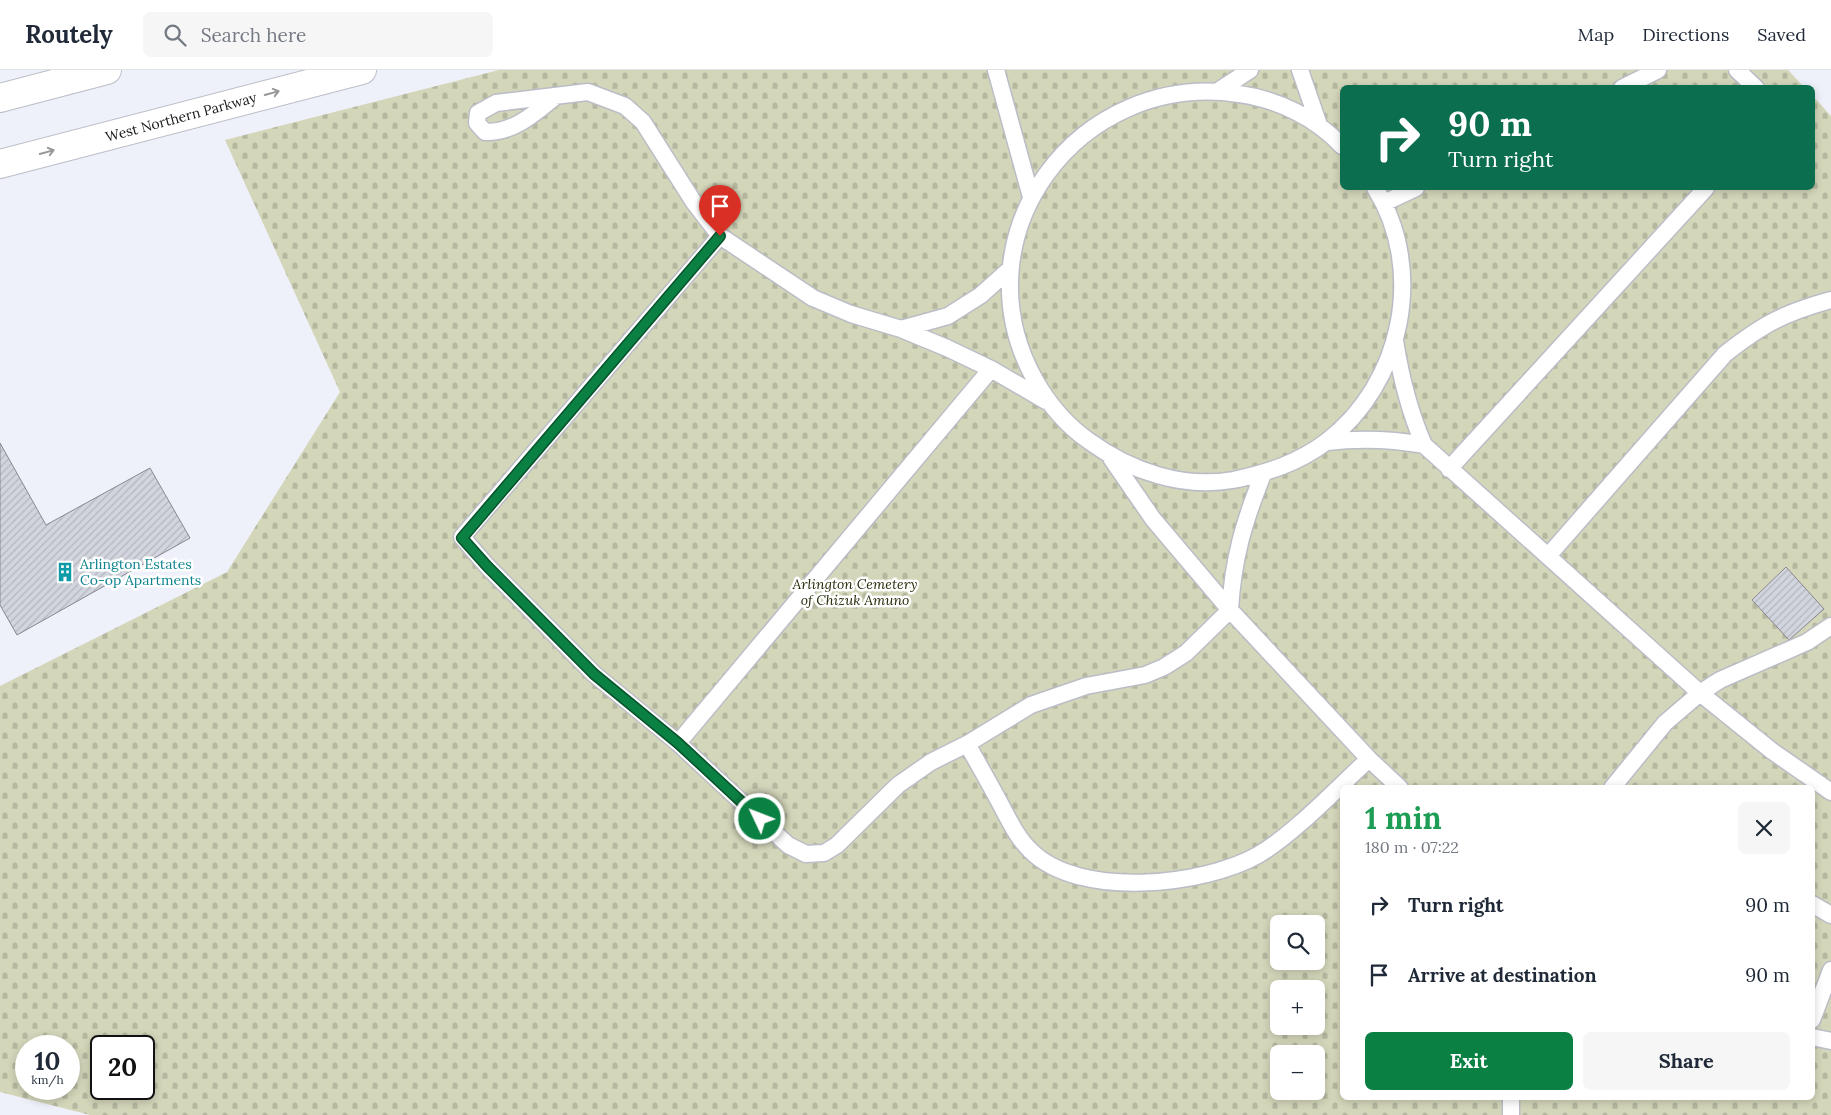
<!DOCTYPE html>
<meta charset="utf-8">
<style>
body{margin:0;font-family:Lora,serif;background:#f6f6f7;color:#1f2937;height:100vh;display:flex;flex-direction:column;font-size:19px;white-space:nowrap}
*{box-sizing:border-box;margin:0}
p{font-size:16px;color:#747a83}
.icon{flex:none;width:28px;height:28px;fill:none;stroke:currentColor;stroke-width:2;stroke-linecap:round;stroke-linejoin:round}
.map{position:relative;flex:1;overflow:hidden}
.sheet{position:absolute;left:1340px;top:715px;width:475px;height:315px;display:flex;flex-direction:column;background:#fff;border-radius:8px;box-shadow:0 2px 8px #0003}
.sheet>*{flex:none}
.guide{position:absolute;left:1340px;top:15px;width:475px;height:105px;border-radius:8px;box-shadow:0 2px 8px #0003;background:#0b6e4f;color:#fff;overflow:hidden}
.controls{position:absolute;left:1270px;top:845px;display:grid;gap:10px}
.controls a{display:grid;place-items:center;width:55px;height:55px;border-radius:8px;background:#fff;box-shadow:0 2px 8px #0003;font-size:25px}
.speed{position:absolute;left:15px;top:965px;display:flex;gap:10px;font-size:25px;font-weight:700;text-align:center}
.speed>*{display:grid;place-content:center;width:65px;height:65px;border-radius:50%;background:#fff;box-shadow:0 2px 8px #0003;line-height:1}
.speed small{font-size:12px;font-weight:400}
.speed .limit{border:2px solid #111;border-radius:8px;background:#fff;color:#111}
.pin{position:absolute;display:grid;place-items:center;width:42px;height:42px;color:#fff;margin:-51px -21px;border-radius:50% 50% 50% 0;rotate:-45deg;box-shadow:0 0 5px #0007}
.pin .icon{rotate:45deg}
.me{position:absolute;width:55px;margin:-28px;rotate:313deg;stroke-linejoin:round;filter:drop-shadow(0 0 4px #0008)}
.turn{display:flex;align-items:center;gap:18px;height:105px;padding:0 25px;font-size:22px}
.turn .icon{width:65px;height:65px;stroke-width:2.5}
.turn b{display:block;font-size:35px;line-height:42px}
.round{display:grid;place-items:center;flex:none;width:52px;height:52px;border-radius:8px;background:#f6f6f7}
.overview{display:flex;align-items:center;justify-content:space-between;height:85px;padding:0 25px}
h1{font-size:30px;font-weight:700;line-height:38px;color:#1e9e55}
.primary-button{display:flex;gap:10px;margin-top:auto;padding:10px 25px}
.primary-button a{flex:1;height:58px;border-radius:8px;background:#0b8043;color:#fff;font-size:20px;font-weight:700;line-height:58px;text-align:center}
.primary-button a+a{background:#f6f6f7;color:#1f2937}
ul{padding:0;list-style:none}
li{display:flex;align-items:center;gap:15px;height:70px;padding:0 25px}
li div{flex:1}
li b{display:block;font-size:19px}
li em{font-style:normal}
header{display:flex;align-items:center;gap:30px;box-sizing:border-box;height:70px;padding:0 25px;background:#fff;border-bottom:1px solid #e0e1e3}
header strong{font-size:24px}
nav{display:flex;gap:28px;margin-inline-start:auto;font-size:18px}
.search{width:350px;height:45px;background:#f6f6f7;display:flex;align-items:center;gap:12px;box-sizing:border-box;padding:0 18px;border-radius:8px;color:#747a83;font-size:19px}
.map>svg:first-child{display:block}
</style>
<header>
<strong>Routely</strong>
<div class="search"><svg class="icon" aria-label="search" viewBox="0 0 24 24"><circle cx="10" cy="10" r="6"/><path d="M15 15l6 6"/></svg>Search here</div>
<nav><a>Map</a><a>Directions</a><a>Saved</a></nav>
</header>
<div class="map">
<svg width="1831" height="1045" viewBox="0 0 1831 1045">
<defs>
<pattern id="cemetery-stones" width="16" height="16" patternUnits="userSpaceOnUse" patternTransform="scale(1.25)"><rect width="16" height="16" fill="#d4d6ba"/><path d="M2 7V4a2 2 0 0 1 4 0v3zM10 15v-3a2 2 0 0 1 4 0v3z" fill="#b5b79f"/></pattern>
<pattern id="building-hatch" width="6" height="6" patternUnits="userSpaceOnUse" patternTransform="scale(1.25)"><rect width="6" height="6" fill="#d3d5de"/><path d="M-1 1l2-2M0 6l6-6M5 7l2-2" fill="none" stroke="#b4b6be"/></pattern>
</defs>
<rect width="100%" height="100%" fill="#eff1fa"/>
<path fill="url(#cemetery-stones)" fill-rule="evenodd" d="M499,0H1788L1804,17L1342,18V118H1812L1813,26L1831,46V1045H90L0,1022V616L227,502L340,322L225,70ZM1342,718H1812V1028H1342ZM1279,854H1316V891H1279ZM1279,919H1316V956H1279ZM26,976H69V1019H26ZM101,976H144V1019H101ZM1279,984H1316V1021H1279Z"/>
<path fill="url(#building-hatch)" stroke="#868790" d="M0,373L46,455L150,398L190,468L17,565L0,535Z
M1786,497L1824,539L1789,570L1752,530Z"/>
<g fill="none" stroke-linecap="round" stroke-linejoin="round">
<defs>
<path id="lane" d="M996,0L1031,127
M1300,0L1319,55
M1737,0L1756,18
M1622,18L1658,0
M1218,21L1250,0
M556,26C535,43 514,63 485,62L477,53L478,43L496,33L588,22L625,36L643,52L693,131L720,166L813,228L851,244L901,259L947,278L991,299L1046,331
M1342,76C1316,48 1277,29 1239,24C1078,0 955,166 1035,310C1049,335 1066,355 1089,371C1130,401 1183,419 1233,410C1267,403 1298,393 1326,372C1403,314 1426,199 1375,118
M1384,133L1416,118
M720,166L462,467L487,496L594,604L678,673L788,775L806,784L824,783L837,775L898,715L931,692L967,674L1031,635L1086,616L1145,605L1164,597L1186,583L1230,540L1153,449L1111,388
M901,259L948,246L981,225L1011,198
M1395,271C1401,308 1409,341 1424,375L1700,623L1772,681L1831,722
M1327,372C1360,368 1391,369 1424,375
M1449,399L1706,118
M1263,404C1244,452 1233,488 1230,540L1369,689L1400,718
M1548,486L1725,284C1763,254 1784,243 1831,230
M678,673L991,299
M967,674C979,695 991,716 1002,737C1010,752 1018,769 1031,781C1079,829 1203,816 1258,785C1294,764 1337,718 1369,689
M1612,718L1665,653L1700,623L1720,610L1807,572L1831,556
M1812,834L1831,845
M1812,950L1831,900
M1812,967L1831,971
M1511,1045V1028"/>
<path id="primary" d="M0,28L107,0
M0,94L362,0"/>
</defs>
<use href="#lane" stroke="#bbbdc6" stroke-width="19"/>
<use href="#primary" stroke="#bbbdc6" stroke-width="30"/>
<use href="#lane" stroke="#fff" stroke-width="16"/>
<use href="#primary" stroke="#fff" stroke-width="28"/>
</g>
<defs><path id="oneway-shaft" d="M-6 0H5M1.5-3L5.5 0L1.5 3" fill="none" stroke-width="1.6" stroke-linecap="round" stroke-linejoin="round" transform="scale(1.25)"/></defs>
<g stroke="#979798">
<use href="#oneway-shaft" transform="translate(272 23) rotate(-15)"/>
<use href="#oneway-shaft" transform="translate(47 82) rotate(-15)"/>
</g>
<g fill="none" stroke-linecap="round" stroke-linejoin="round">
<defs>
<path id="route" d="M720,166L462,468L487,496L594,604L678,673L760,749"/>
</defs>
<use href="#route" stroke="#07532c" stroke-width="12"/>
<use href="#route" stroke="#0b8043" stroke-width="9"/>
</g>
<defs>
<symbol id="building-bare" viewBox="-9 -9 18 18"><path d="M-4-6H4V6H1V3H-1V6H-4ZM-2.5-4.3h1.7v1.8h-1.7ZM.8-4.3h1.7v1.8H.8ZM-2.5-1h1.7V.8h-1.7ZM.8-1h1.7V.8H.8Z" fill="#0f9aa8" stroke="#fff" stroke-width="2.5" paint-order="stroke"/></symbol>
</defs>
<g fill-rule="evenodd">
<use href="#building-bare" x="51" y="488" width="28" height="28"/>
</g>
<g text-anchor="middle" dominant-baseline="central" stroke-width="5" stroke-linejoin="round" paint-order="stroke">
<g font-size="14" fill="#17181b" stroke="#fff">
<text transform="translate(181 47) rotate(-15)">West Northern Parkway</text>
</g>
<g font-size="14" fill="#0d838f" stroke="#fff" text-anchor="start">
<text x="80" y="494">Arlington Estates<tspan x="80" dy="16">Co-op Apartments</tspan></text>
</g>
<g font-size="14" font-style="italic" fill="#2a2b0a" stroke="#fff">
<text x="855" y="514">Arlington Cemetery<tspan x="855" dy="16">of Chizuk Amuno</tspan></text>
</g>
</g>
</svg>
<div class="controls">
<a><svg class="icon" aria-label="search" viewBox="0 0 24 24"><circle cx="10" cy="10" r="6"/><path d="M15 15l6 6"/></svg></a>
<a>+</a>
<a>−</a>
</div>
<div class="speed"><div>10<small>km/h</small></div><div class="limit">20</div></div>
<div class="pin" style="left:720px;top:166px;background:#d93025"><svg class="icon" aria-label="arrive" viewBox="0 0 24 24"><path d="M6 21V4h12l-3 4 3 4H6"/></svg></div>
<svg class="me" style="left:760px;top:749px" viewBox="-20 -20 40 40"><circle r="17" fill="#0b8043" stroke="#fff" stroke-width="3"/><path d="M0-11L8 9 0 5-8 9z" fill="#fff"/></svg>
<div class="guide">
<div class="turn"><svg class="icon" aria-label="right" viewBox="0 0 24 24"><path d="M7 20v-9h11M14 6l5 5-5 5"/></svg><div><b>90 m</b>Turn right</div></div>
</div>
<section class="sheet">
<div class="overview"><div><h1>1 min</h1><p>180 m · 07:22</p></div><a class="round"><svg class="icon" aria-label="close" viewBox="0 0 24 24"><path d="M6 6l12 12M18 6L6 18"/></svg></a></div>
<ul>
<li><svg class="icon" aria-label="right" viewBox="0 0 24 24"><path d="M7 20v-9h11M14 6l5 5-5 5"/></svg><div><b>Turn right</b></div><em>90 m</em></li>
<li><svg class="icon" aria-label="arrive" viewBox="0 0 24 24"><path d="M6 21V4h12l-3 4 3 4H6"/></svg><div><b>Arrive at destination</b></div><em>90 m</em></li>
</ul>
<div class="primary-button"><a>Exit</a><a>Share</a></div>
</section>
</div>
